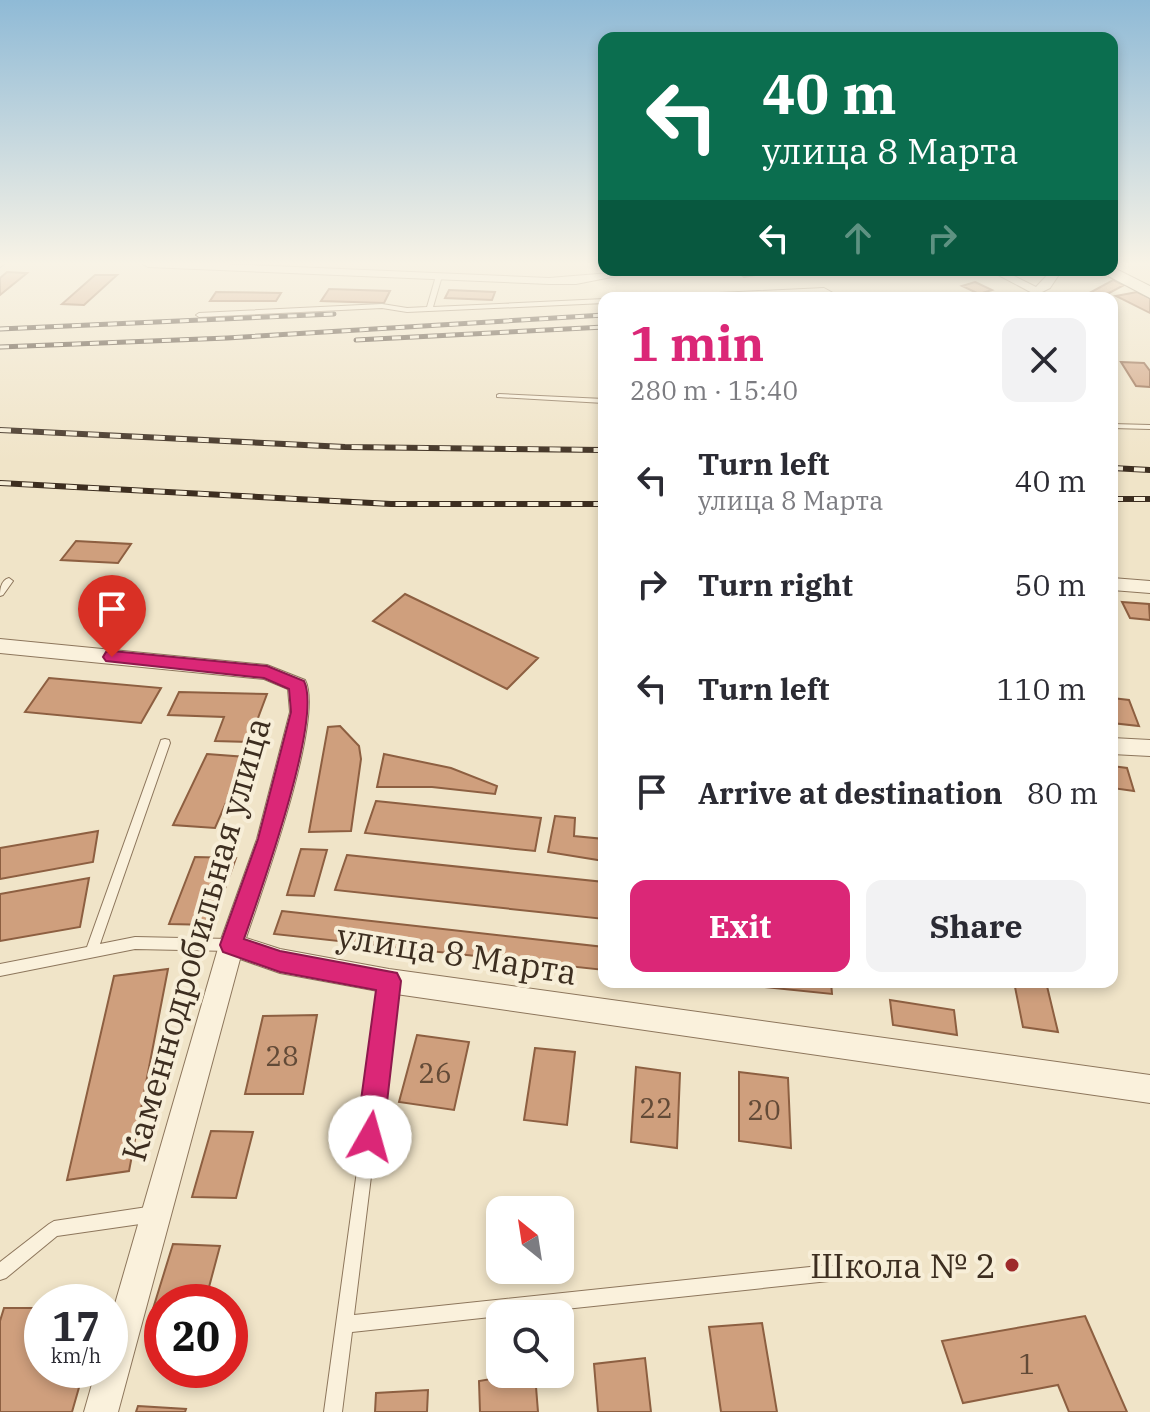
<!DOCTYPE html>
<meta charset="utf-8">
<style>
body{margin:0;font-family:"IBM Plex Serif",serif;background:#f2f2f3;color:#2b2b33;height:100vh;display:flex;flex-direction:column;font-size:30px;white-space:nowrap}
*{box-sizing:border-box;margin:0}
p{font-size:26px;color:#7c7c81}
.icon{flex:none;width:44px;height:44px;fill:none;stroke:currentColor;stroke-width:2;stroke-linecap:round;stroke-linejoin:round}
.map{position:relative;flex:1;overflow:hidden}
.details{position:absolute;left:598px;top:292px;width:520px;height:696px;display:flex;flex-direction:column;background:#fff;border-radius:16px;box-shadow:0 4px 12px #0003}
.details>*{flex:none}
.top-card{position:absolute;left:598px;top:32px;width:520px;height:244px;border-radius:16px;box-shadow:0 4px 12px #0003;background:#0b6e4f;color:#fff;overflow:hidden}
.needle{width:52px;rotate:330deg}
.buttons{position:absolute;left:486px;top:1196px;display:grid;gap:16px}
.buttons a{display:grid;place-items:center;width:88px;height:88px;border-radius:16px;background:#fff;box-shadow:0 4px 12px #0003;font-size:40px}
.speed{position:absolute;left:24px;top:1284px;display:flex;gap:16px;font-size:40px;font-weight:700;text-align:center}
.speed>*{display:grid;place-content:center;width:104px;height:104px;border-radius:50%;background:#fff;box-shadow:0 4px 12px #0003;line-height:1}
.speed small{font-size:20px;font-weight:400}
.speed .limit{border:12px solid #d22;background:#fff;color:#111}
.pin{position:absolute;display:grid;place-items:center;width:68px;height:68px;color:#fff;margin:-82px -34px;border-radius:50% 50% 50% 0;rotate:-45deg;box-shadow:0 0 8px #0007}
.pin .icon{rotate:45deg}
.me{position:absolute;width:88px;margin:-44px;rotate:7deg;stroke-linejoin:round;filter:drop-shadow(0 0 6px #0008)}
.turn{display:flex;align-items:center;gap:28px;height:168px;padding:0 32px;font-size:36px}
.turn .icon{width:104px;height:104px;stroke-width:2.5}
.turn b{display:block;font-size:56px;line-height:68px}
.lanes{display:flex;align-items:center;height:76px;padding:0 32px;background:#0003;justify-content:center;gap:40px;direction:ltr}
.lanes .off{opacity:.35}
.round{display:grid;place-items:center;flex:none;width:84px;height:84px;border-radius:16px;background:#f2f2f3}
.head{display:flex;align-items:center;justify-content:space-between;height:136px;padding:0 32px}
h1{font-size:48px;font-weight:700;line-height:60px;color:#db2777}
.action{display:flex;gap:16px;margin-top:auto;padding:16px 32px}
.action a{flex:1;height:92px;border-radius:16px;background:#db2777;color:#fff;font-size:32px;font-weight:700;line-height:92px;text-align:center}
.action a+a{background:#f2f2f3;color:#2b2b33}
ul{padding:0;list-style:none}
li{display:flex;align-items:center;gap:24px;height:104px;padding:0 32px}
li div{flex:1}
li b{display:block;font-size:30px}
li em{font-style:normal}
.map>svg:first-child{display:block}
</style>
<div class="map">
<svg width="1150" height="1412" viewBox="0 0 1150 1412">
<rect width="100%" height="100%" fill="#f0e4c8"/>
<path fill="#cf9f7d" stroke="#8d5f41" stroke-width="2" d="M735,270H783L744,277Z
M7,272L27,273L0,295V278Z
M95,275H117L84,305L62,304Z
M1113,280L1124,285L1100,298L1084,296Z
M975,282L992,290L979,294L962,286Z
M329,289L390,291L384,303L321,301Z
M449,290L495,292L492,300L445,298Z
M216,292L281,293L276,301H210Z
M1137,292L1150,298V313L1116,296Z
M1121,362L1144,363L1150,371V387L1136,386Z
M76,541L131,544L118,563L61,560Z
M405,594L538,658L507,689L373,621Z
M1122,602L1149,604L1150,620L1130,618Z
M49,678L161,688L141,723L25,712Z
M179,692L267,694L249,742L215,741L224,717L168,715Z
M1112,698L1129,700L1139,726L1112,723Z
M340,726L359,746L361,759L351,831L309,832L328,727Z
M207,754L246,757L215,828L173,825Z
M384,754L451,768L497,786L495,794L432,787H377Z
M1112,766L1127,768L1134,791L1112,788Z
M376,801L541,818L535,851L365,833Z
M555,816L575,818L574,836L604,839V861L548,852Z
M98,831L93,862L0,879V848Z
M301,849L327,850L314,896L287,895Z
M347,855L604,882V919L335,890Z
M195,857L236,858L212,925L169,924Z
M89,878L80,927L0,941V894Z
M282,911L604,947V970L274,934Z
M168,969L129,1171L67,1180L114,976Z
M718,982H831L832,994Z
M1014,982H1046L1058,1032L1023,1027Z
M890,1000L954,1010L957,1035L893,1025Z
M317,1015L303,1094H245L263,1016Z
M417,1035L469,1042L454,1110L399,1102Z
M535,1048L575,1052L567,1125L524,1120Z
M636,1067L680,1073L677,1148L631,1142Z
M739,1072L788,1078L791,1148L739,1141Z
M211,1131L253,1132L236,1198L192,1197Z
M173,1244L220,1246L205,1302H162V1326L148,1325Z
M4,1308H42V1370H84L72,1412H0V1321Z
M1085,1316L1127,1412H1069L1058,1385L963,1403L942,1341Z
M762,1323L777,1412H721L709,1327Z
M645,1358L651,1412H598L594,1364Z
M521,1374H535L538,1412H480L479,1381Z
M428,1390L427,1412H375L376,1393Z
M138,1406L186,1409L185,1412H136Z"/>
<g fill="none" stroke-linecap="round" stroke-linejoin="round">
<defs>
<path id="service" d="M0,264H4L0,267Z
M439,274L442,276L433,307L604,299V303L407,312L382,308L199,317L196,315L199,313L382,304L407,308L427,307L436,276Z
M824,288L842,298H835L823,292L693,298H654L657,296Z
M499,394L604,399V403L497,397V395Z
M1112,424L1150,425V429L1112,428Z
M9,578L13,581L3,595L0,596C0,589 1,580 9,578Z
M165,739L169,740L170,743L100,944L135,937L230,939L234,941L236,945L234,949L230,951L135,949L0,976V964L87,947L160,743L161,740Z
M389,975L394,977L395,981L354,1315L829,1265L835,1267L837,1273L835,1279L829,1281L518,1314H500V1316L352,1332L342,1412H324L383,981L384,977Z
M154,1206L159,1209L162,1214L159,1219L154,1222L57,1236L6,1278L0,1280V1262L49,1224L54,1221Z"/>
<path id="minor" d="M143,264H226L549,278L647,270L576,284H549L148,267Z
M989,270H1002L1036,287L1052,270H1062L1050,288L1036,295Z
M1112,578L1150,581V593L1112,590Z
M0,639L267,665L305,680C325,718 261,893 246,938L280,949L389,969L1150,1075V1103L389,993L280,973L240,959L118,1412H84L96,1370H110V1321L219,945L257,839L290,712L288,689L264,679L0,653Z
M1112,738L1150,740V756L1112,754Z"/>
<path id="secondary" d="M1112,267L1150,286V298L1097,270H1112Z"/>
</defs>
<use href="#service" stroke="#8d765c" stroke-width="2"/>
<use href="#minor" stroke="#8d765c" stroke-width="2"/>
<use href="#secondary" stroke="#6f573f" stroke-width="2"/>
<use href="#service" fill="#faf1dc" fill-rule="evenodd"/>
<use href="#minor" fill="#faf1dc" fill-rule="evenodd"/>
<use href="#secondary" fill="#faf1dc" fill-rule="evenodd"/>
<defs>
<path id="rail-far1" d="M0,329L334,314
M356,340L604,327
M0,347L227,338L604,315"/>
<path id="rail" d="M0,430L345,447L604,450
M1112,468L1150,470
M0,483L391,504H604
M1112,499H1150"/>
</defs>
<use href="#rail-far1" stroke="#3d2e20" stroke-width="5"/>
<use href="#rail" stroke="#3d2e20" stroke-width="6"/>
<use href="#rail-far1" stroke="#f7eed8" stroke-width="3" stroke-dasharray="9" stroke-linecap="butt"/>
<use href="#rail" stroke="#f7eed8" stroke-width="4" stroke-dasharray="11" stroke-linecap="butt"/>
</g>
<linearGradient id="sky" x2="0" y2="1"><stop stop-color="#8fbad6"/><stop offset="0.57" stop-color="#f8f3e6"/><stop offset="1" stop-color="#f8f3e6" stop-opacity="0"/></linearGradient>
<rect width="1150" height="462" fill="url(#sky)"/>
<path fill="#db2777" stroke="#8e194d" stroke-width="2" d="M112,651L267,666L304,681C323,719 260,893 244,939L280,951L397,973L401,981L383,1137L379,1146L370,1150L360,1146L356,1137L376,990L280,972L223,952L220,945L258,839L291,712L289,689L264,678L106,661L103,657L106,652Z"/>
<circle fill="#9e2a2b" stroke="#f7eed8" stroke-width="3" cx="1012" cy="1265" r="8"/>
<g text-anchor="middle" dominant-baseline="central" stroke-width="8" stroke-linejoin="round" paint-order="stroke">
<g font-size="28" fill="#624a37">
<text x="282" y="1055">28</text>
<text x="435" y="1072">26</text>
<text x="656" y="1107">22</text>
<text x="764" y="1109">20</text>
<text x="1027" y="1363">1</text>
</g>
<g font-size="34" fill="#3d2e20" stroke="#f7eed8">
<text transform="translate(195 939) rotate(-74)">Каменнодробильная улица</text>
<text transform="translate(457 953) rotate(9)">улица 8 Марта</text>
</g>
<g font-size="34" fill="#3d2e20" stroke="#f7eed8" text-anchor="end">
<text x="996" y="1265">Школа № 2</text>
</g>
</g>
</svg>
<div class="buttons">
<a><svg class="needle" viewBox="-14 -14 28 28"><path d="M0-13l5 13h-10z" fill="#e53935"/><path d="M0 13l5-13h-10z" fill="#7c7c81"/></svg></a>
<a><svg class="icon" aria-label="search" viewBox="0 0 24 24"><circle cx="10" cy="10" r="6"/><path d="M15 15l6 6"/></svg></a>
</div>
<div class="speed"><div>17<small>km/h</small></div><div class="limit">20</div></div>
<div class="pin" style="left:112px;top:657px;background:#d93025"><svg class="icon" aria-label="arrive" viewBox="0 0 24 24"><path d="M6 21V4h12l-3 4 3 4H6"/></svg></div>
<svg class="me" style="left:370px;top:1137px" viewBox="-20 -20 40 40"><circle r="19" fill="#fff"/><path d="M0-13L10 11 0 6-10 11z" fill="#db2777"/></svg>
<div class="top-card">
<div class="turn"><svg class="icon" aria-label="left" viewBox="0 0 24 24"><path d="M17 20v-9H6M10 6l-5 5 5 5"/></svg><div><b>40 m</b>улица 8 Марта</div></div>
<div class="lanes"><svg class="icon" aria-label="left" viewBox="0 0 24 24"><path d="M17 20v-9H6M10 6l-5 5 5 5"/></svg><svg class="icon off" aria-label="ahead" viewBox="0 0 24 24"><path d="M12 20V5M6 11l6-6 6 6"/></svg><svg class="icon off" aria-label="right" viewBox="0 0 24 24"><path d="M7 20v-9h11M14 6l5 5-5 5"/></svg></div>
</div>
<section class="details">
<div class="head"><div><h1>1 min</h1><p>280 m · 15:40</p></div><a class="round"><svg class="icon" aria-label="close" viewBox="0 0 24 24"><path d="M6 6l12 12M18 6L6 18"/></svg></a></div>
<ul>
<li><svg class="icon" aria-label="left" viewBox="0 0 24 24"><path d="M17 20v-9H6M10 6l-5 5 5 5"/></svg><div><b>Turn left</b><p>улица 8 Марта</p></div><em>40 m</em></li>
<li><svg class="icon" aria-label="right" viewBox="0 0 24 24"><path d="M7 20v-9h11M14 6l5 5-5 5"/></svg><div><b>Turn right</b></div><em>50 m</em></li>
<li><svg class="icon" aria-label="left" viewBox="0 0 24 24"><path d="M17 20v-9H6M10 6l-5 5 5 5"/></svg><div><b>Turn left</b></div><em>110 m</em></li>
<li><svg class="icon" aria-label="arrive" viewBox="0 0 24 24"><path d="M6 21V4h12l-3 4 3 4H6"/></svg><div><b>Arrive at destination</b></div><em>80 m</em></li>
</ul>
<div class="action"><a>Exit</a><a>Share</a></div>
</section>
</div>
